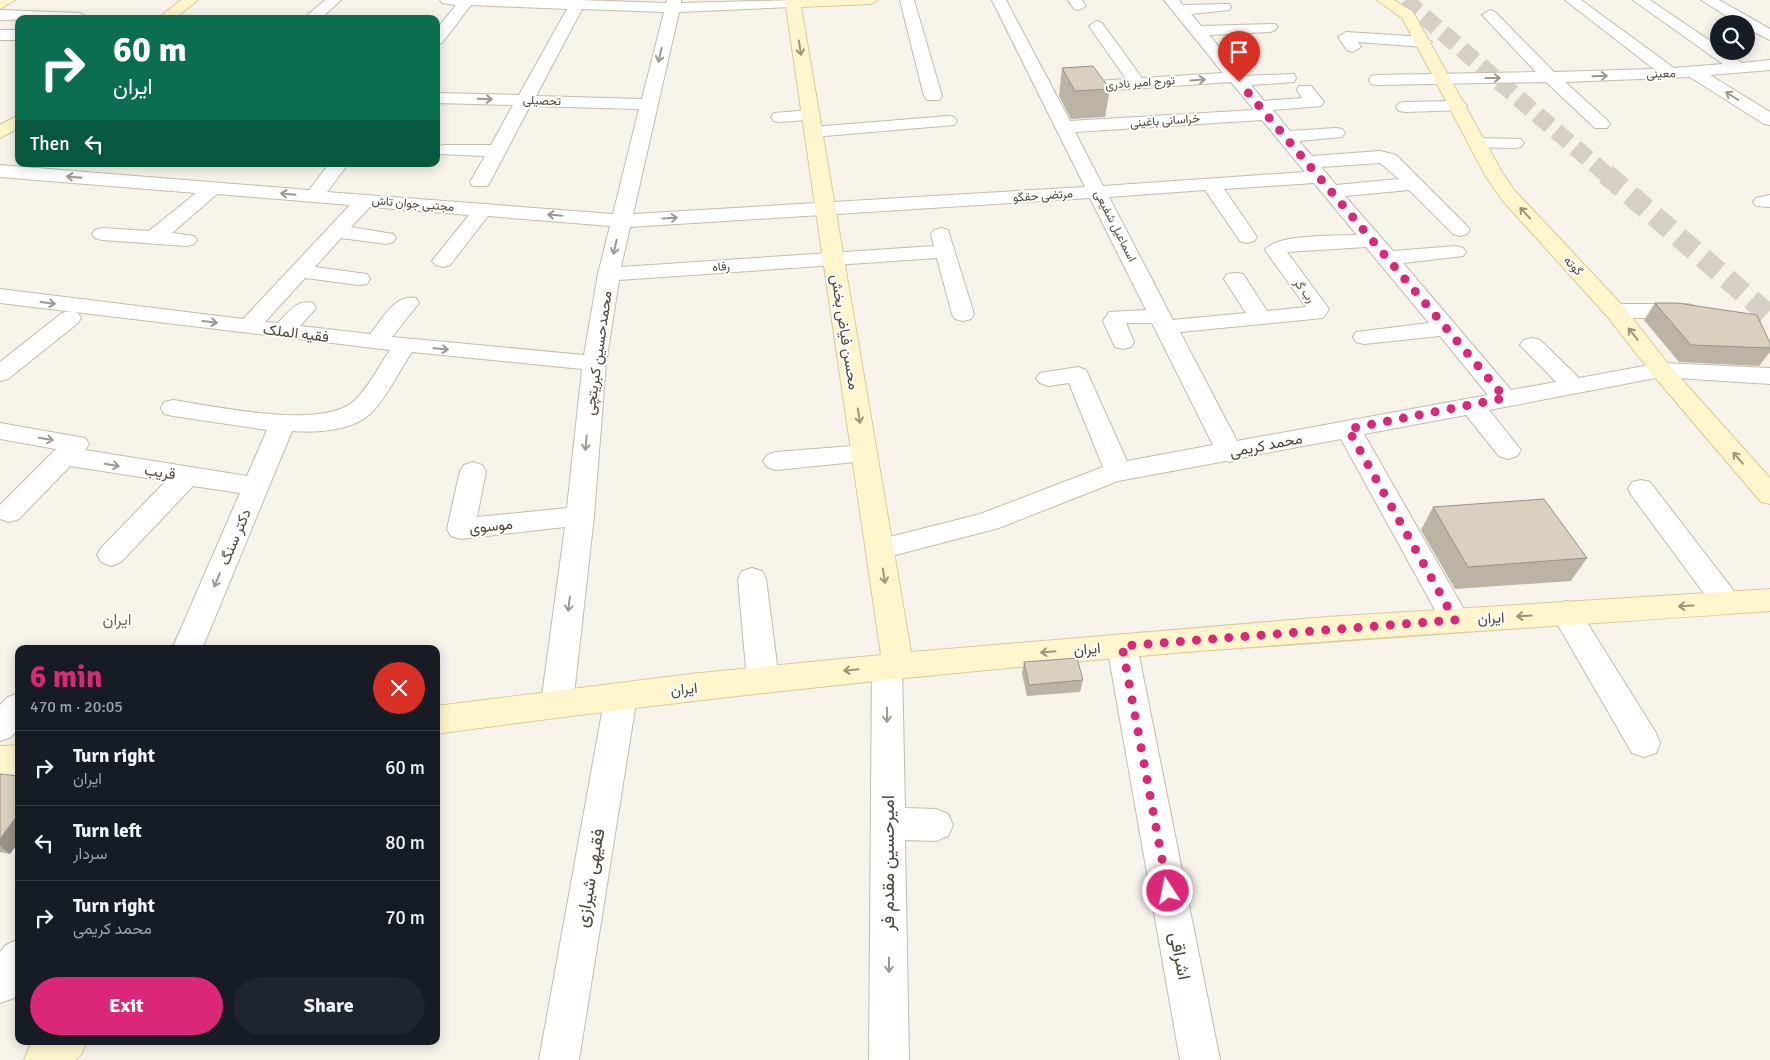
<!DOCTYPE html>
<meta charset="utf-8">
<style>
body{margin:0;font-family:Signika,Vazirmatn,sans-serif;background:#20242c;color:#f1f3f6;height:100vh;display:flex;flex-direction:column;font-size:19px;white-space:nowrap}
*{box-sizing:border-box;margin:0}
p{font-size:16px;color:#9ea1a6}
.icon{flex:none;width:28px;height:28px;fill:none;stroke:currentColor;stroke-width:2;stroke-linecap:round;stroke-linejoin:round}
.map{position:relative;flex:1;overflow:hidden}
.panel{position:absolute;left:15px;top:645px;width:425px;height:400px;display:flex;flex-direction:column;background:#171b24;border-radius:10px;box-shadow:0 2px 12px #0003}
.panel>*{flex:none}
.top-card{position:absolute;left:15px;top:15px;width:425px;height:152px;border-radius:10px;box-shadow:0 2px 12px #0003;background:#0b6e4f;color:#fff;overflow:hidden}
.tools{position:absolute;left:1710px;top:15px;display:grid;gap:10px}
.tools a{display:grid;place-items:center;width:45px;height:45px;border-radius:50%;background:#171b24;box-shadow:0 2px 12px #0003;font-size:25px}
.pin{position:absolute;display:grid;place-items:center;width:42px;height:42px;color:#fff;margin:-51px -21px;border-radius:50% 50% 50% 0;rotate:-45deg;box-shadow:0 0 5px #0007}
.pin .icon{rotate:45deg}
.me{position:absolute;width:55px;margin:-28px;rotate:349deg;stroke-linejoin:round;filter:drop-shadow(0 0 4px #0008)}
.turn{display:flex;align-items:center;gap:18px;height:105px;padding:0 15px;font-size:22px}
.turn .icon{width:65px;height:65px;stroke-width:2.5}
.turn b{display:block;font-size:35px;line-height:42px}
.then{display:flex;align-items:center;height:48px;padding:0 15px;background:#0003;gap:10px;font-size:19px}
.round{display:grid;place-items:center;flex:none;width:52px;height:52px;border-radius:26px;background:#20242c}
.head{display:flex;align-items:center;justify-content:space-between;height:85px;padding:0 15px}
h1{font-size:30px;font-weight:700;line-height:38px;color:#db2777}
.button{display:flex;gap:10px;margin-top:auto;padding:10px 15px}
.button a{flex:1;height:58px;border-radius:30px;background:#db2777;color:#fff;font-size:20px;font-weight:700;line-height:58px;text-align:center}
.button a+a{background:#20242c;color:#f1f3f6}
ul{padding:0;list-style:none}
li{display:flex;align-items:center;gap:15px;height:75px;padding:0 15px;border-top:1px solid #363941}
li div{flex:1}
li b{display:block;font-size:19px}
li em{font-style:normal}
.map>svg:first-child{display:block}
</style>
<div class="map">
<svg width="1770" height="1060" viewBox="0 0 1770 1060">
<rect width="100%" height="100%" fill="#f6f3eb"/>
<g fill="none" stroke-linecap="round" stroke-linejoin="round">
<path stroke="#d4d0c7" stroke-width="17" stroke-dasharray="17 8" stroke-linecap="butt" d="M1405,0L1607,175"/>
<path stroke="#d4d0c7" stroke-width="21" stroke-dasharray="21 11" stroke-linecap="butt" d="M1606,174L1770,316"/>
<defs>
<path id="street" d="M325,0H341L320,19H303Z
M440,0H579L666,3L667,0H681V3L797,0L799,3L797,6L792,7L679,12L633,214L1085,187L992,0H1006L1070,121L1254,110L1231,82L1069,93L1063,92L1061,88L1063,84L1069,83L1126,79L1089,26L1097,21L1102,23L1142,78L1223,73L1164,0H1179L1183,5L1229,4L1231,7L1229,10L1191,14L1201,26L1275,24L1278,27L1275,30L1270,32L1209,35L1243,76L1294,74L1296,78L1294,82L1251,85L1264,101L1302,98L1297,90L1299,86H1311L1324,102L1321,106L1273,110L1290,131L1336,128L1342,129L1345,133L1342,137L1299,141L1312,156L1380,151L1396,155L1467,226L1470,230L1467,234L1460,236L1453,234L1409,190L1345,196L1393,251L1456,246L1463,248L1466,252L1463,256L1403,263L1511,390L1556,382L1520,345L1524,340L1532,338L1540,340L1579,378L1661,363L1770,368V384L1661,377L1489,410L1521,450L1517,456L1508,459L1499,456L1466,415L1364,434L1470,620L1465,628L1455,632L1445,628L1341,439L1240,458L1230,462L1226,461L1118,481L999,528L880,559L870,556L866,549L870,542L980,514L1103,467L1069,383L1048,386L1040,383L1036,378L1040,373L1078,367L1086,370L1127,461L1213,445L1152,323H1126L1134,342L1131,347L1123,349L1115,347L1103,321L1109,312L1146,310L1090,198L630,227L621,267L934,246L931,234L934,230L941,228L948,230L974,314L971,319L963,321L955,319L952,314L937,258L619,280L606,363L594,516L573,703L568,712L557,716L546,712L541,703L565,527L461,539L451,536L447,529L460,471L464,465L473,462L482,465L486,471L477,517L567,508L582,369L412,352C399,371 388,395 373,411C355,431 317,433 292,431L202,649H172L240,493L193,486L121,562L111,566L101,562L97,555L101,548L166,481L70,466L19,519L9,522L0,519V505L56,449L0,439V423L85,438L89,444L85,450L247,476L267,430L173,416L164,414L161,408L164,402L173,400C214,406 324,431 355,400C369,387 379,366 390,350L0,303V289L243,319L350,205L217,194L172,233L194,236L197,240L194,244L187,246L102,240L95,238L92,234L95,230L102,228L149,231L196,193L0,177V165L309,190L329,164H348L327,192L613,214L639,109L530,106L490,182L487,186H473L470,182L485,156L439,154L436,149L439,146L445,145H491L513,105L436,103V93L519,95L567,9L471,5L442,43L436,45V30L456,5L442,3ZM582,9L664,12L642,99L536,96ZM1262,120L1305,172L1103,186L1075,132ZM1380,163L1399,179L1336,185L1321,167ZM1314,183L1357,235C1337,236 1275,234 1265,250L1306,307L1267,311L1243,274L1235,273L1227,274L1224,279L1246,313L1173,320L1109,197L1205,190L1240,241L1247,243L1254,241L1257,237L1224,189ZM370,207L469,215L432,261L436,265L443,267L450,265L488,216L610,226L598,274L584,355L392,337L419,303L416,298C395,293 382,320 370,334L300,326L316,308L313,303C296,299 289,312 278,323L265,322L305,278L359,285L367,284L370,279L367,274L315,267L341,238L386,244L393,242L396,238L393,234L351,227ZM1366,247L1429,323L1356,332L1353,337L1356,342L1364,344L1440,336L1488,395L1237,441L1180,332L1323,318L1329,309L1287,252Z
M900,0H914L942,96L939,100H927L924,96Z
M1068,0H1082L1086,6L1079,10L1074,9Z
M1565,0H1581L1674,68L1723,64L1633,0H1650L1719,47V51H1725L1742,63L1770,60V70L1710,75L1770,112V125L1764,124L1690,77L1565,82L1607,120L1610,124L1607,128H1595L1546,82L1377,85L1371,84L1369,80L1371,76L1377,75L1536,72L1485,18L1482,15L1490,10L1495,12L1554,72L1654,69Z
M1701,0H1719L1770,29V40L1746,28V24H1739Z
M0,10L80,13L88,18L0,20Z
M0,30H19V40H0Z
M1346,32L1424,37L1432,42L1424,47L1358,42L1361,47L1353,52L1347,50L1338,37Z
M1458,101L1464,102L1467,106L1464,110L1405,112L1399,111L1396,107L1399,103L1405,102Z
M811,110L817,111L820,115L817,119L780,122L774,121L771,117L774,113Z
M948,116L954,117L957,121L954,125L813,137L807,136L804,132L807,128L813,127Z
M1477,138L1521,139L1524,143L1521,147L1515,148L1471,147L1468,143L1471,139Z
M1770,195V207L1756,206L1753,202L1756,198Z
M1615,304H1687L1695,306L1698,311L1695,316L1687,318H1615L1607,316L1604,311L1607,306Z
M70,311L78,313L81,318L78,323L8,379L0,381V362L62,313Z
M865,445L874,448L878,454L874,460L776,470L767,467L763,461L767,455L776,452Z
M1641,480L1650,482L1737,595L1742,603L1737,611L1727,614L1717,611L1632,496L1628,489L1632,482Z
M752,568L762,571L766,579L779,680L774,689L763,693L752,689L747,680L738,579L742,571Z
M1566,601L1576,605L1656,733L1660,743L1656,753L1644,757L1632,753L1551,613L1556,605Z
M1122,634L1133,637L1137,646L1220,1060H1180L1107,646L1111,637Z
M887,653L898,657L902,666L905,808L936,809L948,814L953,825L948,836L936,841L905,840L909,1060H869L872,666L876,657Z
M621,683L632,687L637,696L579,1060H539L605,696L610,687Z
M19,693V728L11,737L0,741V705L8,697Z
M19,939V990L14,998L0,1003V952L6,945Z"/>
<path id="secondary" d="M0,0H15L0,9Z
M181,0H198L174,19H157Z
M785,0H878L871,4L801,7L911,652L1327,617L1770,589V611C1580,625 1389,636 1199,651C944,672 690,699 436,734V706L690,674L881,655Z
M1377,0H1394L1413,12L1503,174L1516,192L1623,306L1669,365L1770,478V504L1761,502L1653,375L1607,316L1502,200L1485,175L1402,18Z
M19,115V128L0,138V125Z
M19,745V775L0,776V746Z
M35,1041H87L81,1055L75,1060H24L30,1046Z"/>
</defs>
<use href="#street" stroke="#c3bcac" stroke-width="2"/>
<use href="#secondary" stroke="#daca97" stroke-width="2"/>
<use href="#street" fill="#fff" fill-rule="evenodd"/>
<use href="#secondary" fill="#fff5cc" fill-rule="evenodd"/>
</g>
<path fill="#bbb3a4" d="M1062,68L1110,89L1105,117L1071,119L1059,96Z
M1655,303L1770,343V352L1759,366L1679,362L1644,320Z
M1433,507L1587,558L1571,581L1455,589L1421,530Z
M1024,662L1083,680L1080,692L1027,696L1022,674Z
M0,774L10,854L0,852Z"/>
<path fill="#989286" d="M19,813V842L10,854L0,846V839Z"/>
<path fill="#d9d0bf" stroke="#989286" d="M1093,66L1110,89L1075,91L1062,68Z
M1655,303H1677L1757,315L1770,343V348L1691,345Z
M1544,499L1587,558L1468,567L1433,507Z
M1077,658L1083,680L1029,685L1024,662Z
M0,774L19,776V813L0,839Z"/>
<defs><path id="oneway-shaft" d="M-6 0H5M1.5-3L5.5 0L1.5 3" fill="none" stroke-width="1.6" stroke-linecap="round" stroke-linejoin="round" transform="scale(1.25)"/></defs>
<g stroke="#9d947a">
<use href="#oneway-shaft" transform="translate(800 48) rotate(81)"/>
<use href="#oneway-shaft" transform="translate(1525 213) rotate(-133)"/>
<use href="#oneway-shaft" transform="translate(1633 334) rotate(-128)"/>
<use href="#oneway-shaft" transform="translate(859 416) rotate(81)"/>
<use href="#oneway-shaft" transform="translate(1738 458) rotate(-131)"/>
<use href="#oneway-shaft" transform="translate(884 576) rotate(81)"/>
<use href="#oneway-shaft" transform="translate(1686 606) rotate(177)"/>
<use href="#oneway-shaft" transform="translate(1524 616) rotate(177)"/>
<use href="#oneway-shaft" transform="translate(1048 652) rotate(175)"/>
<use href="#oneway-shaft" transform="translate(851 670) rotate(174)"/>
</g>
<g stroke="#9d9891">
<use href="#oneway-shaft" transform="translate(660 55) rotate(103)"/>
<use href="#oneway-shaft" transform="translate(1600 76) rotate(-2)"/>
<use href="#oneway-shaft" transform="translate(1493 78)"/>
<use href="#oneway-shaft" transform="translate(1198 80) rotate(-4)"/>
<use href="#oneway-shaft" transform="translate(1732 96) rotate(-148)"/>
<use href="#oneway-shaft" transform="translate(485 99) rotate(2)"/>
<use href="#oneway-shaft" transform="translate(74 177) rotate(-175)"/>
<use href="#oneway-shaft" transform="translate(288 194) rotate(-175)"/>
<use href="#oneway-shaft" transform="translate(555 215) rotate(-175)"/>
<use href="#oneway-shaft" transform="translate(670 218) rotate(-3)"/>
<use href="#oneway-shaft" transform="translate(615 247) rotate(103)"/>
<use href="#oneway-shaft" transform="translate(48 303) rotate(7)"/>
<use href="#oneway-shaft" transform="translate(210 322) rotate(7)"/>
<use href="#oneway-shaft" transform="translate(441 349) rotate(5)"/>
<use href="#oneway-shaft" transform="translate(46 439) rotate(10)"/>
<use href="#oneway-shaft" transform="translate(586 443) rotate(95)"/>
<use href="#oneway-shaft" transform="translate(112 465) rotate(9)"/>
<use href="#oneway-shaft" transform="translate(217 580) rotate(113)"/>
<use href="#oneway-shaft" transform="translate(569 604) rotate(97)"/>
<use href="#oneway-shaft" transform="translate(887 715) rotate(90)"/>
<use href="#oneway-shaft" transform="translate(889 965) rotate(90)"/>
</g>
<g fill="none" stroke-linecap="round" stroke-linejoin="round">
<path stroke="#db2777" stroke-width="9" stroke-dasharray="0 16.2" d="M1168,891L1122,646L1455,620L1348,429L1505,398L1239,82"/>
</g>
<g text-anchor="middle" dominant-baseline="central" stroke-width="4" stroke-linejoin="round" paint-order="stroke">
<g font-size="12" fill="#4c4437" stroke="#fff">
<text transform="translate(1661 74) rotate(-2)">معینی</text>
<text transform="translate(1140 83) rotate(-4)">تورج امیر نادری</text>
<text transform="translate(542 101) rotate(2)">تحصیلی</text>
<text transform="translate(1165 121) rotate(-4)">خراسانی باغینی</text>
<text transform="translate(1043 196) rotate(-4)">مرتضی حقگو</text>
<text transform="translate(413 204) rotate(5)">مجتبی جوان تاش</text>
<text transform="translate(1115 226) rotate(63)">اسماعیل شفیعی</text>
<text transform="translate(1573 266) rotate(47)">گوته</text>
<text transform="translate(721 267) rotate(-4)">رفاه</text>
<text transform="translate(1304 291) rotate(53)">رب گر</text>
</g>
<g font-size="15" fill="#4c4437" stroke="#fff">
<text transform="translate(845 332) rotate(81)">محسن فیاض بخش</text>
<text transform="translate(296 333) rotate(7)">فقیه الملک</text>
<text transform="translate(598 353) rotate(-82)">محمدحسین کبریتچی</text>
<text transform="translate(1266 445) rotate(-11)">محمد کریمی</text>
<text transform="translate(160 472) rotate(9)">قریب</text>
<text transform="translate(491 526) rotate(-6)">موسوی</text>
<text transform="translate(235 537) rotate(-67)">دکتر سنگ</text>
<text transform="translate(1491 618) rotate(-3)">ایران</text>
<text transform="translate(1087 649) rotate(-5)">ایران</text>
<text transform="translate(684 689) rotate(-6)">ایران</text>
</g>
<g font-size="16" fill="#6f634e" stroke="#fff">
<text x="117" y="620">ایران</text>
</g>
<g font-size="18" fill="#4c4437" stroke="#fff">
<text transform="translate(888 863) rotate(-90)">امیرحسین مقدم فر</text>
<text transform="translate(590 878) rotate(-80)">فقیهی شیرازی</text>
<text transform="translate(1180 956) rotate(79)">اشراقی</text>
</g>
</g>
</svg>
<div class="tools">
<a><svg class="icon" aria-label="search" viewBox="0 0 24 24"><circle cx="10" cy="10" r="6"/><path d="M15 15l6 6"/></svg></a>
</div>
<div class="pin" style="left:1239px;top:82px;background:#d93025"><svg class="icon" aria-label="arrive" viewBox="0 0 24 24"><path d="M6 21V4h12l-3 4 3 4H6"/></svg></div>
<svg class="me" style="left:1168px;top:891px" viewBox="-20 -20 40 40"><circle r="17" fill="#db2777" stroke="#fff" stroke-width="3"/><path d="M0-11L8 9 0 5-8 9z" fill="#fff"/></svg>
<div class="top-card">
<div class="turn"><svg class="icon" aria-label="right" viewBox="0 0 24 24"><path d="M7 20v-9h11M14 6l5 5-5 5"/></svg><div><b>60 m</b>ایران</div></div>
<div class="then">Then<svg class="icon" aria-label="left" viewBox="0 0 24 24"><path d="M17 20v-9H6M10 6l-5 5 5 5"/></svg></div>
</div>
<section class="panel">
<div class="head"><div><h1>6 min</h1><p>470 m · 20:05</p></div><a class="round" style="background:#d93025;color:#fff"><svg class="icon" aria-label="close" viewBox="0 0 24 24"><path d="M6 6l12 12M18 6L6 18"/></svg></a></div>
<ul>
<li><svg class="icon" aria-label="right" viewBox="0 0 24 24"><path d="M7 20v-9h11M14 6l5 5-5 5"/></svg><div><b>Turn right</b><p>ایران</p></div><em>60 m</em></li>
<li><svg class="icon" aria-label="left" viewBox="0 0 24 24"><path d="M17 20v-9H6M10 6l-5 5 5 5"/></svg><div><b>Turn left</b><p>سردار</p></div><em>80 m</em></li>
<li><svg class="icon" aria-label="right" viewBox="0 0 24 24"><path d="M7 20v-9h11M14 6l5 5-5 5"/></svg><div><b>Turn right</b><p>محمد کریمی</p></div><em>70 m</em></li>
</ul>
<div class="button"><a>Exit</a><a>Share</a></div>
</section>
</div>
